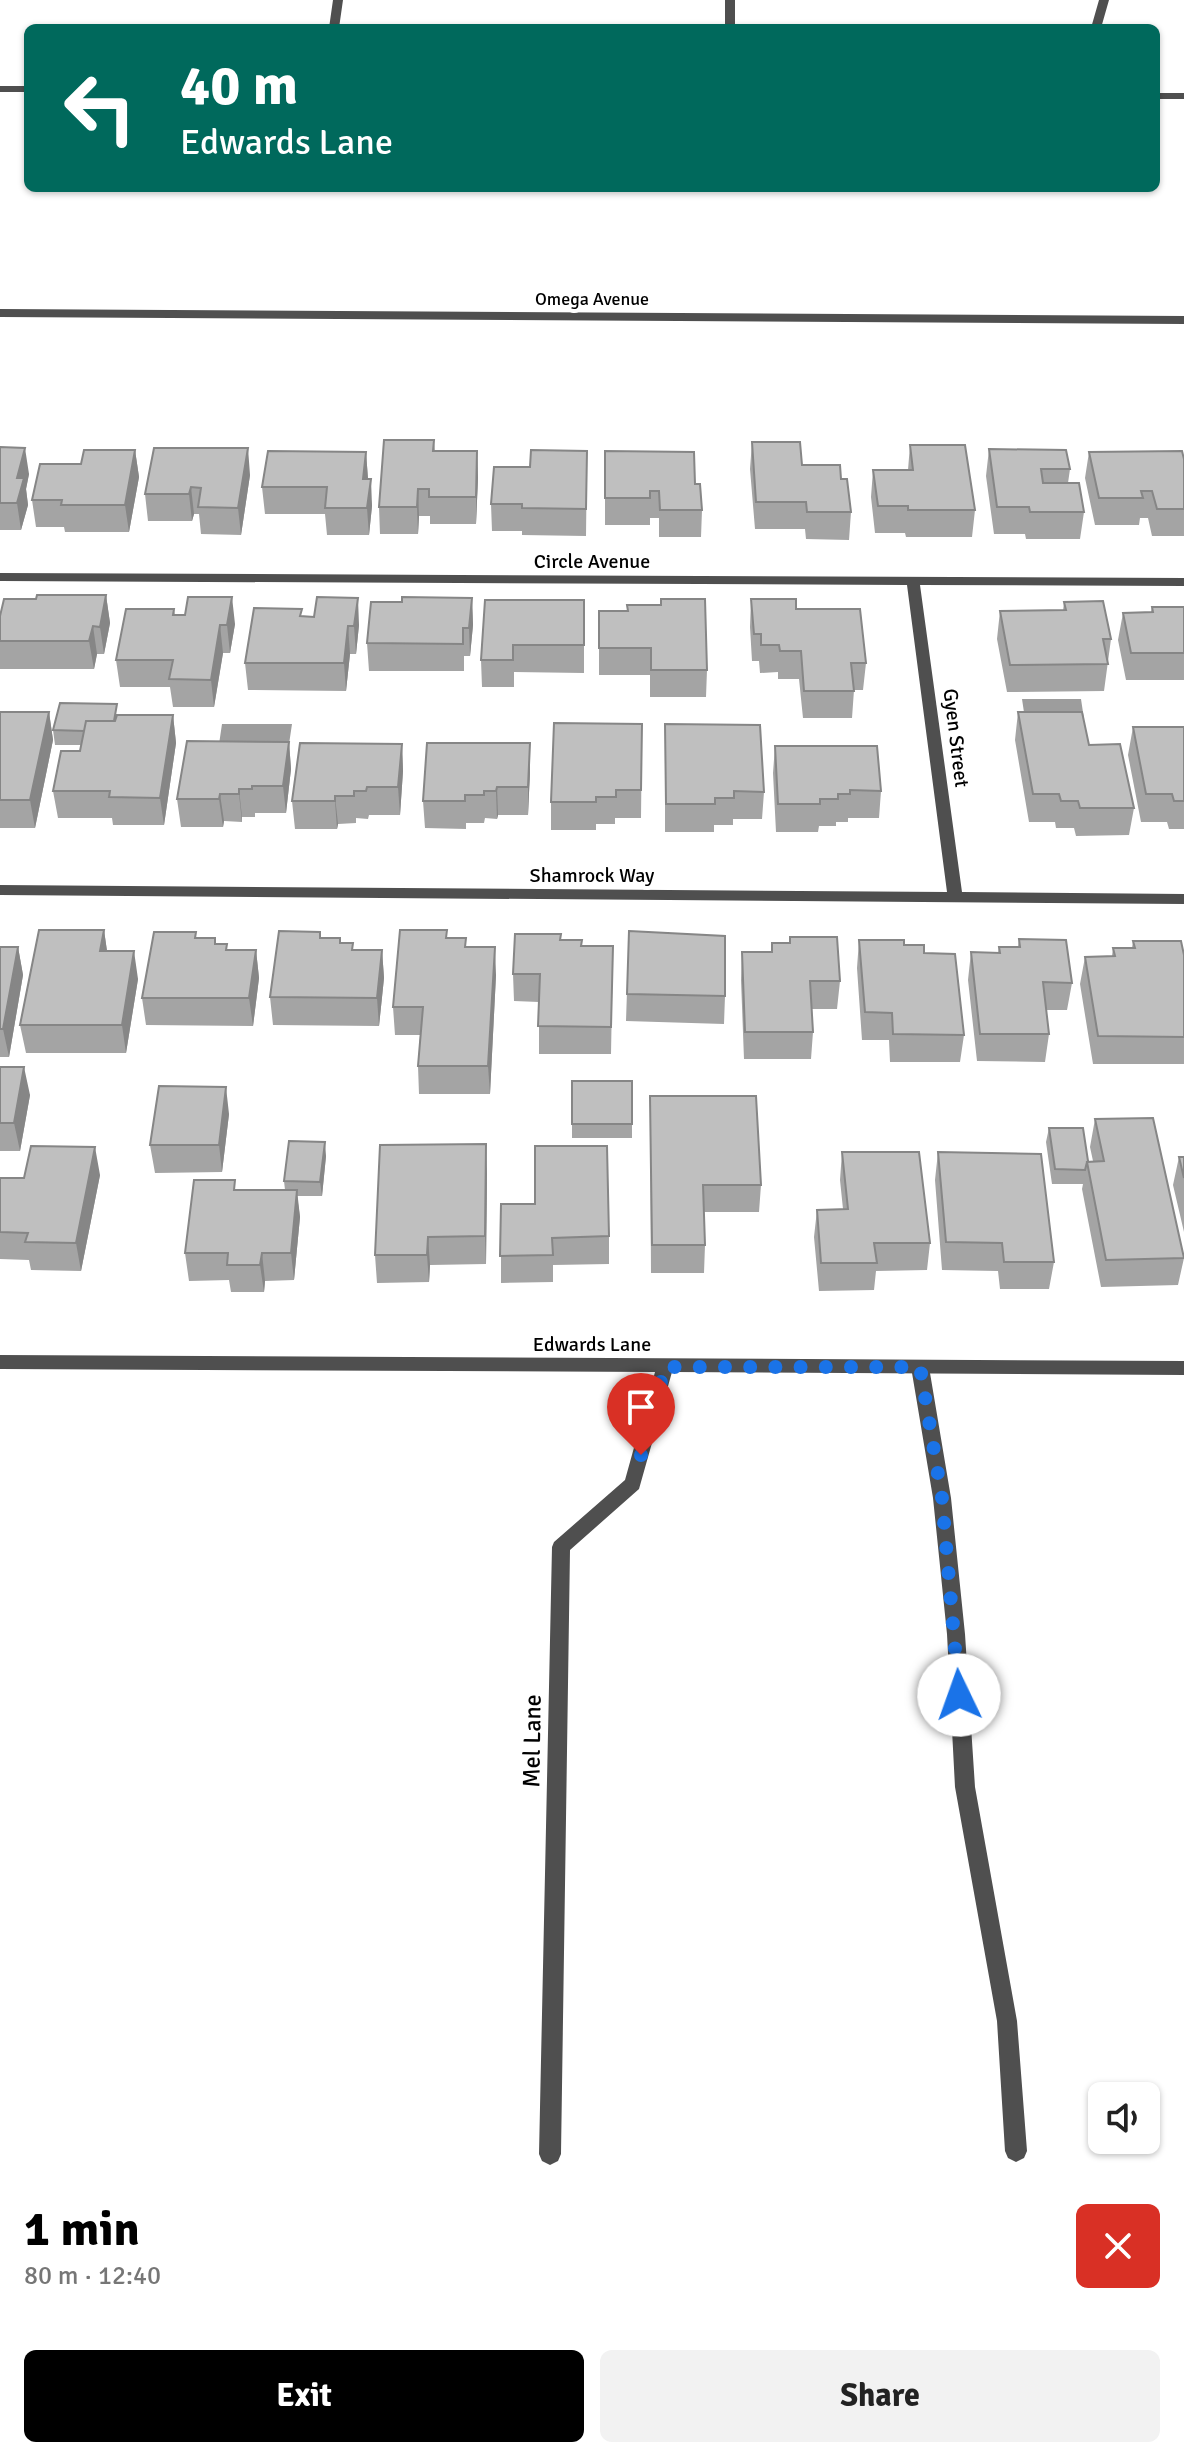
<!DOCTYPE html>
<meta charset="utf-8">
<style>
body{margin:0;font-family:Signika,sans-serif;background:#f2f2f2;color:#222;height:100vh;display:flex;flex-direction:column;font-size:30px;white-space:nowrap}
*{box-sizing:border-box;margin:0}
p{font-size:26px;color:#767676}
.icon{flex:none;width:44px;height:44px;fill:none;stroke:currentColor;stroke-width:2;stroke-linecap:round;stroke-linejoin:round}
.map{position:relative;height:2178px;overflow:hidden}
.details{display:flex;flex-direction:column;background:#fff;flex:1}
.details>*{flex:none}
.hud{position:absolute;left:24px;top:24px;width:1136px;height:168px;border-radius:12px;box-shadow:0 2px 6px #0004;background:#00695c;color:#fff;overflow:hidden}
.controls{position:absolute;left:1088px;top:2082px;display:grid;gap:16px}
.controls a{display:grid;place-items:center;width:72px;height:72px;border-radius:12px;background:#fff;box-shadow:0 2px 6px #0004;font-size:40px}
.pin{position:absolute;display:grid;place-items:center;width:68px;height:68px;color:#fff;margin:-82px -34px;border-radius:50% 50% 50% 0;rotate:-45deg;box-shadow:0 0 8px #0007}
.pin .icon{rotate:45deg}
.me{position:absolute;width:88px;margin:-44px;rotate:357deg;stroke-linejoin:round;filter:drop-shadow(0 0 6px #0008)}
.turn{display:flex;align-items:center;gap:28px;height:168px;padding:0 24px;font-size:36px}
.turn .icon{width:104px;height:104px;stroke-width:2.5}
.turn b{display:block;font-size:56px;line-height:68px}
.round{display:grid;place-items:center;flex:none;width:84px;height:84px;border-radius:12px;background:#f2f2f2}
.overview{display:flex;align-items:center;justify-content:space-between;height:136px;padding:0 24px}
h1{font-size:48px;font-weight:800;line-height:60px;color:#000}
.button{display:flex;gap:16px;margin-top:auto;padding:16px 24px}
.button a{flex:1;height:92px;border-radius:12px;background:#000;color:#fff;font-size:32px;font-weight:800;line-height:92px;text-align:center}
.button a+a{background:#f2f2f2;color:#222}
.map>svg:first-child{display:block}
</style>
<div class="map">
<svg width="1184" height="2178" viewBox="0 0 1184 2178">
<rect width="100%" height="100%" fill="#fff"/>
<path fill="#9d9d9d" d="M1022,699H1081L1084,719H1025Z
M222,724H292L288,751H218Z"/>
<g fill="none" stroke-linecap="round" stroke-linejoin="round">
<path fill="#4f4f4f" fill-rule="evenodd" d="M920,1360L926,1362L929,1367L951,1498L965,1634L975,1787L1017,2021L1027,2151L1024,2158L1016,2162L1008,2158L1005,2151L997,2021L955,1787L947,1634L933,1498L911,1367L914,1362Z"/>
<path fill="#4f4f4f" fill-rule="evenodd" d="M333,0H343L339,28H329Z
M725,0H735V28H725Z
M1099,0H1109L1101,28H1091Z
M0,86H28V92H0Z
M1156,93H1184V99H1156Z
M0,309L1184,316V324L0,317Z
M0,573L1184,578V586L920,585L962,892L1184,894V904L0,895V885L947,892L907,585L0,581Z
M0,1355L1184,1361V1375L672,1372L639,1489L570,1550L561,2154L558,2161L550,2165L542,2161L539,2154L552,1547L554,1542L625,1480L655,1372L0,1369Z"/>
</g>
<path fill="#a4a4a4" d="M434,440L435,451H477L478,478L476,524H430V516H419L418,534H380L379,507Z
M752,442L802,465L841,479L851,512L849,540L806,539L805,529H755L750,469Z
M910,445L975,510L972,537H906L905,533H875L871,497L873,470H908Z
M0,447L29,474L26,489L28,505L21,530H0Z
M989,449L1070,469L1068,483L1084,512L1080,539H1026L1025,534H994L986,476Z
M135,450L139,477L129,532H65L64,527H36L32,500L81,464Z
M587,451L586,536L522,535V531H492L491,504L530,467Z
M605,451L695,484L702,510L701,537H659V518H650V525H605Z
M366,452L368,479L372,506L369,535H327L325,514H265L262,487Z
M1089,452L1184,459V536H1152L1148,518H1140L1139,525H1095L1085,478Z
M250,475L241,535L201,534L199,514H194L192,521H148L145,494Z
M106,595L110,623L104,654H97L94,669H0V616L36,599Z
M472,598L473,625L470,656H464V671H369L367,643L402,602Z
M751,599L796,609L866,663L863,690H854L852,718H803L799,679H778V672L760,673L759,661H752L750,627Z
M584,600V673L514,672V687H482L481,660Z
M1064,602L1111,639L1104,691L1007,692L997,639L1000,611H1063Z
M1152,607H1184V680H1126L1118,640L1123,613L1151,612Z
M174,609L175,615L235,624L230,653H223L214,707H173L170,687H120L116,660Z
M599,611L707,670L706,697H650V675H599Z
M302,616L359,625L356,654H350L346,691L248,690L245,663Z
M0,712H49L53,740L35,828H0Z
M1018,712L1089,745L1134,808L1129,835L1076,836L1074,828H1056L1055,822H1029L1015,740Z
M119,715H173L176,743L164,825H113L112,818H58L53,791L80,751L81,745H55L53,730Z
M642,724L641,818H615V824H596V830H551V802Z
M665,724L764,792L762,819H733V825H714V832H665Z
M1133,727H1184V829H1169L1167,822H1141L1128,755Z
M289,742L291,769L286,813H255V817H242V822L224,821L223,827H181L177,799Z
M530,743V771L528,815H498L497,819L485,818L484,823H466V829L425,828L423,801Z
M402,744L403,771L400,815H369L368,819L356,818V823L338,824L337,829H295L292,801Z
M775,746L881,791L879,818H848V822H836V826H819L818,832H776L773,773Z
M104,930L107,951L138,979L126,1053H26L20,1025Z
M629,931L725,996L724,1024L626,1021Z
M197,938H215L216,944L228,950H256L259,978L253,1026L146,1025L142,998Z
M321,938L341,943H353V950H382L384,978L379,1026L273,1025L270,997Z
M447,938L467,947L496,975L490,1094H419L418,1066L420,1035H395L393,1007Z
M1019,939L1072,983L1067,1010H1046L1049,1034L1045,1062L977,1061L968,980L971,952L998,953L999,947H1018Z
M561,940L582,946H613L611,1054H539V1002L514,1001L513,974Z
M859,940L904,945L924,953L964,1035L960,1062H890L889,1040H862L857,968Z
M1133,941L1184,955V1064H1093L1080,984L1085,957L1112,956L1113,948H1132Z
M772,943L840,981L837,1009H812L813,1032L811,1059H744L741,980L742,952H771Z
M0,947H18L23,975L9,1057H0Z
M0,1067L30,1095L20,1151H0Z
M572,1081H632V1138H572Z
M650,1096L761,1185L759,1212H704L705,1245L704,1273H651Z
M229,1114L222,1172L155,1173L150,1145Z
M1095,1119L1184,1258L1178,1285L1101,1287L1082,1189L1083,1184H1052L1046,1142L1049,1128L1088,1161H1093L1090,1147Z
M842,1152L930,1243L927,1270L876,1271L874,1290L819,1291L814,1237L817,1210L843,1209L840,1180Z
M938,1152L1054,1262L1049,1289H1000L998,1271L942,1270L935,1180Z
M326,1156L322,1196H297L300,1217L294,1280L265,1281L264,1292H231L229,1280L189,1281L185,1253L237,1190H285L284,1181Z
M1179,1157H1184V1232L1173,1185Z
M487,1172L486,1264L430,1265L429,1282L377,1283L375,1255Z
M100,1175L81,1271L31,1270L29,1260L0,1259V1178H24Z
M501,1204L609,1236V1264L553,1265V1282L501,1283Z"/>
<path fill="#868686" d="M25,448L29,474L26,489L28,505L21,530L17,503V478Z
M248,448L250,475L241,535L238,508Z
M135,450L139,477L129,532L125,505Z
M477,451L478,478L476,524V497Z
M366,452L368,479H363Z
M371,479L372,506L369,535L367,508Z
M191,487L194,514L192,521L189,494Z
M418,489L419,516L418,534L417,507Z
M106,595L110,623L104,654L100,627Z
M232,597L235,624L230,653L227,625Z
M358,598L359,625L356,654L354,626Z
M472,598L473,625L470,656L469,628Z
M220,625L223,653L214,707L211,680Z
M93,626L97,654L94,669L89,641Z
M348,626L350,654L346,691L344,663Z
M49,712L53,740L35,828L30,800Z
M173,715L176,743L164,825L160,798Z
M289,742L291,769L286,813L283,786Z
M530,743V771L528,815V787Z
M402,744L403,771L400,815L398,787Z
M497,787L498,815L497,819L496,791Z
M239,789L242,817V822L239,794Z
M220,794L224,821L223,827L219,799Z
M335,796L338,824L337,829L335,801Z
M104,930L108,958L100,951Z
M18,947L23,975L9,1057L3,1029Z
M495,947L496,975L490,1094L488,1066Z
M256,950L259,978L253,1026L249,998Z
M382,950L384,978L379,1026L377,998Z
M134,951L138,979L126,1053L122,1025Z
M24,1067L30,1095L20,1151L14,1123Z
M226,1087L229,1114L222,1172L219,1145Z
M325,1142L326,1156L322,1196L320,1182Z
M486,1144L487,1172L486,1264L485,1236Z
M95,1147L100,1175L81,1271L76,1243Z
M297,1190L300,1217L294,1280L291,1253Z
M428,1237L430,1265L429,1282L427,1255Z
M262,1253L265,1281L264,1292L260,1265Z"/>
<path fill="#bfbfbf" stroke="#868686" stroke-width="2" d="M384,440H434L433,451H477L476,497H429V489H418L417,507H379Z
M752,442H800L802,465H840L841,479H847L851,512H807L806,502H756Z
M910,445H965L975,510H908V506H878L873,470H913Z
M0,447L25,448L17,478H24L17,503H0Z
M154,448H248L238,508L198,507L201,488L191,487L189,494H145Z
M989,449L1066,450L1070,469H1041L1043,483H1079L1084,512H1030L1029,507H997Z
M84,450H135L125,505H61L62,500H32L40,464H81Z
M531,450L587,451L586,509L522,508V504H491L494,467H530Z
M268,451L366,452L363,479H371L367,508H325L327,487H262Z
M605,451L694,452L695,484H700L702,510H660L659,491H650V498H605Z
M1182,451L1184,459V509H1157L1152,491H1141L1143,498H1099L1089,452Z
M37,595H106L100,627L93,626L89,641H0V616L4,599H36Z
M188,597H232L227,625H220L211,680L169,679L173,660H116L126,609H174L173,615H185Z
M317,597L358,598L354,626H348L344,663H245L254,608L302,609L300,616L314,617Z
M402,597L472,598L469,628H463V644L367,643L371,602H402Z
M661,599H705L707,670H651V648H599V611H628L627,605H661Z
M751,599H796V609H860L866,663H851L854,691H804L801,651H780L779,645H761V634H754Z
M485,600H584V645H513V660H481Z
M1103,601L1111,639H1103L1108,664L1010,665L1000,611L1066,610L1064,602Z
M1152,607H1184V653H1131L1123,613L1153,612Z
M60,703L117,704L114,721H86L84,731L53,730Z
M0,712H49L30,800H0Z
M1018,712H1082L1089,745L1120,744L1134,808H1080L1078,801H1061L1059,794H1033Z
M117,715H173L160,798L109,797L110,791H53L61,751H80L86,721H115Z
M554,723L642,724L641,790H616V797H596V802H551Z
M665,724L760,725L764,792L734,791V798H715V804H666Z
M1133,727H1184V801H1174L1172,794H1146Z
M187,741L289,742L283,786H252V789H239V794H220L219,799H177Z
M300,743L402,744L398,787H367L366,791H354V796H335V801H292Z
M427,743H530L528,787H497L496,791H484V795H465V801H423Z
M775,746H877L881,791L850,790V794H838V799H820V804H778Z
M39,930H104L100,951H134L122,1025H20Z
M400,930H447L446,938H466L465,947H495L488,1066H418L423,1007H393Z
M279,931L320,932V938H340V943H353L352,950H382L377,998L270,997Z
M629,931L725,936V996L627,994Z
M154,932H196L195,938H215V944H227L226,950H256L249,998H142Z
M515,934H561L560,940H582L581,946H613L611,1027L538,1026L540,974H513Z
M790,937H837L840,981H810L813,1032H745L742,952H772V943H790Z
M1019,939L1066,940L1072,983L1043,982L1049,1034H980L971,952L1000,953L999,947H1020Z
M859,940H904V945H924V953L955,954L964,1035L893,1034L892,1013L865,1012Z
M1133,941H1181L1184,955V1037L1098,1036L1085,957L1115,956L1113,948H1135Z
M0,947H18L3,1029H0Z
M0,1067H24L14,1123H0Z
M572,1081H632V1124H572Z
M159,1086L226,1087L219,1145H150Z
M650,1096H756L761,1185H703L705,1245H652Z
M1153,1118L1184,1258L1106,1260L1087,1162L1104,1161L1095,1119Z
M1049,1128H1083L1088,1161L1087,1162L1085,1170L1055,1169Z
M289,1141L325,1142L320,1182L284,1181Z
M486,1144L485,1236L428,1237L427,1255H375L380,1145Z
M31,1146L95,1147L76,1243L25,1242L28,1233L0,1232V1178H24Z
M535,1146H607L609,1236L552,1238L553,1255L500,1256L501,1204H535Z
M842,1152H919L930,1243H874L877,1263H821L817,1210L848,1209Z
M938,1152L1041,1154L1054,1262H1004L1002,1243L946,1242Z
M1179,1157H1184V1178Z
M194,1180H235L234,1190H297L291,1253H262L260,1265H227L228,1253H185Z"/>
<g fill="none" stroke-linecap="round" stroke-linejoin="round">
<path stroke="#1a73e8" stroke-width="14" stroke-dasharray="0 25.2" d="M641,1455L665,1367H920L942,1498L959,1695"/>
</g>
<g text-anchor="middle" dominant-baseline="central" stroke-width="8" stroke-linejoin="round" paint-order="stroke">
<g font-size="18" fill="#000" stroke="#fff">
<text x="592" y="299">Omega Avenue</text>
</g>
<g font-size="20" fill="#000" stroke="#fff">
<text x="592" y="561">Circle Avenue</text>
<text transform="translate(956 738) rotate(83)">Gyen Street</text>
<text x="592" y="875">Shamrock Way</text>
<text x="592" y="1344">Edwards Lane</text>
</g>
<g font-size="24" fill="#000" stroke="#fff">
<text transform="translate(532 1741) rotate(-89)">Mel Lane</text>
</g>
</g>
</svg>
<div class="controls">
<a><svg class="icon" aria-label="sound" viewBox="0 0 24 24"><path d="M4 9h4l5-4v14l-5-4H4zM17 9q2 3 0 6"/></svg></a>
</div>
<div class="pin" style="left:641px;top:1455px;background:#d93025"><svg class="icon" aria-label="arrive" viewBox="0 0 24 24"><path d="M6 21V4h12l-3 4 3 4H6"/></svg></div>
<svg class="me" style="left:959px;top:1695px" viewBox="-20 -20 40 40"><circle r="19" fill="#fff"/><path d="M0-13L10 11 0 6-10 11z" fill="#1a73e8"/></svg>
<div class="hud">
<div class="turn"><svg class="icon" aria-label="left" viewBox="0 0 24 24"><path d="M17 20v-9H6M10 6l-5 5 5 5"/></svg><div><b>40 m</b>Edwards Lane</div></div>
</div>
</div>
<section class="details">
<div class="overview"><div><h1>1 min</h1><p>80 m · 12:40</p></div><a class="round" style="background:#d93025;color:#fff"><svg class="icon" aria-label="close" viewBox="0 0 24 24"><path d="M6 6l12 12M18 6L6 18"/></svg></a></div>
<div class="button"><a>Exit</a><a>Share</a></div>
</section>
